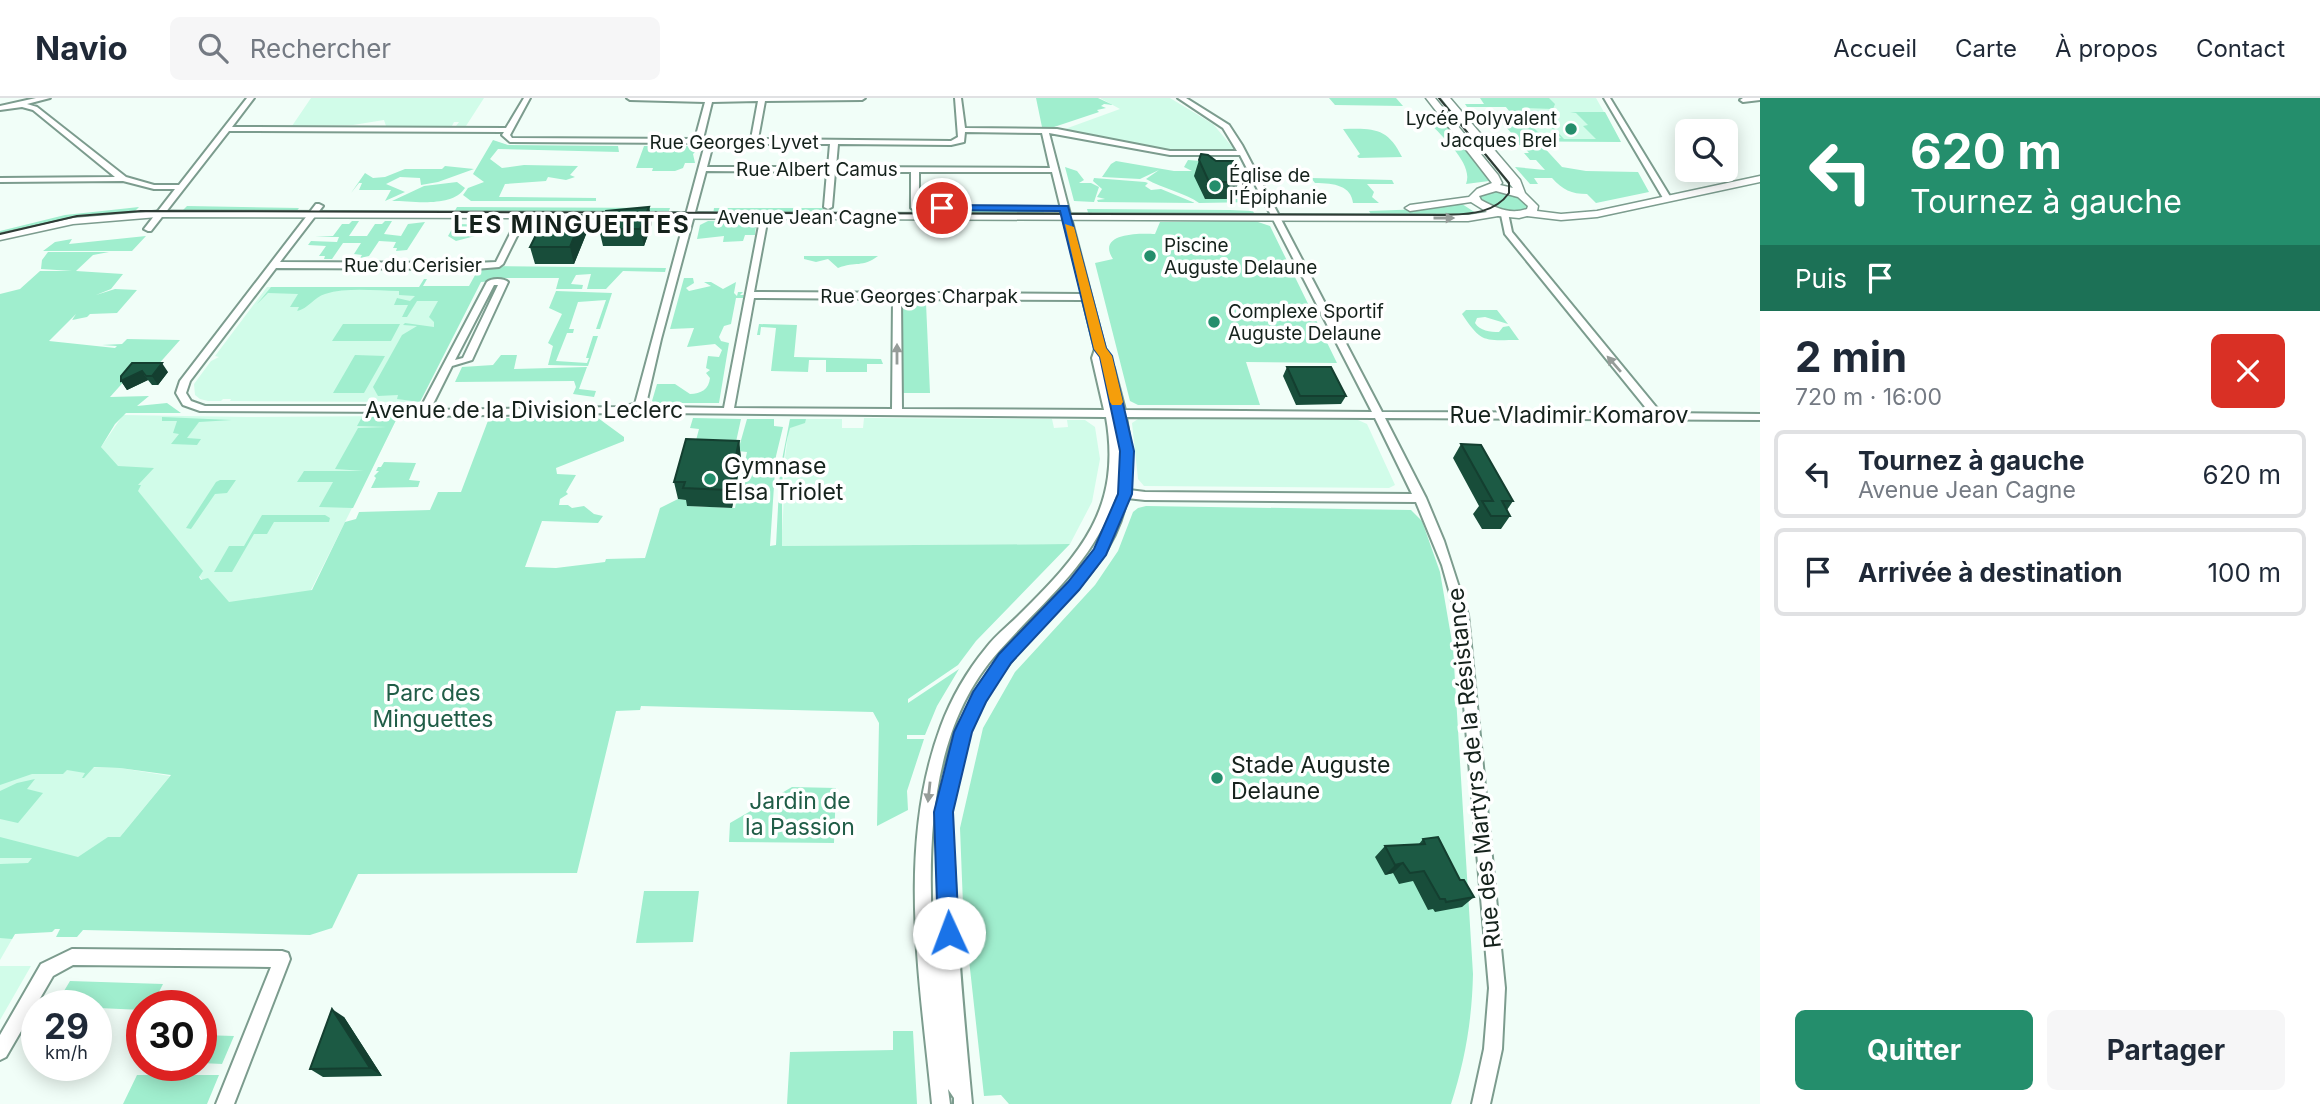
<!DOCTYPE html>
<html lang="fr">
<meta charset="utf-8">
<style>
body{margin:0;font-family:Inter,sans-serif;background:#f6f6f7;color:#1f2937;height:100vh;display:flex;flex-direction:column;font-size:26px;white-space:nowrap}
*{box-sizing:border-box;margin:0}
p{font-size:23px;color:#747a83}
.icon{flex:none;width:38px;height:38px;fill:none;stroke:currentColor;stroke-width:2;stroke-linecap:round;stroke-linejoin:round}
.map{position:relative;flex:1;overflow:hidden}
.details{display:flex;flex-direction:column;background:#fff;width:560px}
.details>*{flex:none}
.top-card{background:#248e6c;color:#fff;overflow:hidden}
.fabs{position:absolute;left:1675px;top:21px;display:grid;gap:14px}
.fabs a{display:grid;place-items:center;width:63px;height:63px;border-radius:10px;background:#fff;box-shadow:0 4px 18px #0003;font-size:35px}
.speed{position:absolute;left:21px;top:892px;display:flex;gap:14px;font-size:35px;font-weight:700;text-align:center}
.speed>*{display:grid;place-content:center;width:91px;height:91px;border-radius:50%;background:#fff;box-shadow:0 4px 18px #0003;line-height:1}
.speed small{font-size:18px;font-weight:400}
.speed .limit{border:10px solid #d22;background:#fff;color:#111}
.pin{position:absolute;display:grid;place-items:center;width:60px;height:60px;color:#fff;margin:-30px;border:4px solid #fff;border-radius:50%;box-shadow:0 2px 7px #0007}
.me{position:absolute;width:77px;margin:-38px;rotate:358deg;stroke-linejoin:round;filter:drop-shadow(0 0 5px #0008)}
.turn{display:flex;align-items:center;gap:24px;height:147px;padding:0 35px;font-size:32px}
.turn .icon{width:91px;height:91px;stroke-width:2.5}
.turn b{display:block;font-size:49px;line-height:60px}
.then{display:flex;align-items:center;height:66px;padding:0 35px;background:#0003;gap:14px;font-size:26px}
.round{display:grid;place-items:center;flex:none;width:74px;height:74px;border-radius:10px;background:#f6f6f7}
.head{display:flex;align-items:center;justify-content:space-between;height:119px;padding:0 35px}
h1{font-size:42px;font-weight:700;line-height:52px}
.primary-button{display:flex;gap:14px;margin-top:auto;padding:14px 35px}
.primary-button a{flex:1;height:80px;border-radius:10px;background:#248e6c;color:#fff;font-size:28px;font-weight:700;line-height:80px;text-align:center}
.primary-button a+a{background:#f6f6f7;color:#1f2937}
ul{padding:0;list-style:none}
li{display:flex;align-items:center;gap:21px;height:88px;margin:0 14px 10px;padding:0 21px;border:4px solid #e0e1e3;border-radius:10px}
li div{flex:1}
li b{display:block;font-size:26px}
li em{font-style:normal}
header{display:flex;align-items:center;gap:42px;box-sizing:border-box;height:98px;padding:0 35px;background:#fff;border-bottom:2px solid #e0e1e3}
header strong{font-size:33px}
nav{display:flex;gap:38px;margin-inline-start:auto;font-size:24px}
.search{width:490px;height:63px;background:#f6f6f7;display:flex;align-items:center;gap:18px;box-sizing:border-box;padding:0 24px;border-radius:10px;color:#747a83;font-size:26px}
main{display:flex;flex:1;min-height:0}
.map>svg:first-child{display:block}
</style>
<header>
<strong>Navio</strong>
<div class="search"><svg class="icon" aria-label="search" viewBox="0 0 24 24"><circle cx="10" cy="10" r="6"/><path d="M15 15l6 6"/></svg>Rechercher</div>
<nav><a>Accueil</a><a>Carte</a><a>À propos</a><a>Contact</a></nav>
</header>
<main>
<div class="map">
<svg width="1760" height="1006" viewBox="0 0 1760 1006">
<rect width="100%" height="100%" fill="#f1fef8"/>
<path fill="#d1fce9" d="M311,0H484L466,28H456L459,24H454L452,28H386L384,22L353,27L292,28Z
M1100,0H1170L1213,26L1234,51L1230,53H1178L1142,49L1065,31L1120,11Z
M1497,0H1596L1621,44L1538,43Z
M267,189H471L413,304L230,303L231,301H223L221,303H208L200,301L195,297L194,286L211,263L219,259L215,258Z
M123,317L247,319L398,318L310,494L223,509L101,349Z
M864,320L1052,321L1054,330L1068,329L1067,322H1085L1095,329L1100,361L1092,404L1070,446L782,448L785,360L790,321H842V330H863Z
M1138,321L1358,322L1367,326L1395,387L1389,390L1144,388L1138,381L1132,325Z
M49,668L120,670L170,678L120,739L15,836L0,862V684Z
M0,868H31L0,922Z"/>
<path fill="#a0eece" d="M1036,0H1098L1113,7L1104,6L1101,8L1106,10L1097,12L1099,14L1054,29H1042Z
M1329,0H1396L1403,8L1335,7Z
M1480,0H1549L1555,6L1553,11L1522,10L1525,15H1521L1532,27L1538,28L1533,29L1545,41L1561,40L1550,28H1544L1548,27L1537,15L1531,13L1544,14L1540,16L1551,27L1557,28L1553,29L1564,41H1596L1583,28L1588,27L1576,15L1570,14H1605L1621,44L1508,43L1539,44L1562,69L1586,73L1638,74L1649,94L1596,105L1587,96C1571,96 1563,92 1552,80H1534L1538,86H1530L1515,69L1545,72L1536,62H1530L1524,55H1529L1522,47H1503L1494,39H1515L1495,17H1474L1472,14H1510L1506,9H1467L1465,6H1484Z
M1438,18L1486,76L1489,83L1466,86C1474,66 1443,40 1430,25Z
M1343,31C1374,30 1388,30 1402,59L1359,60L1357,58L1360,56Z
M493,42L508,47L618,48L619,54L498,51L490,61L502,70L524,67L578,68L570,77L575,79L566,82L548,79L546,83L505,86L499,99L596,100V103H471L463,97L468,90L484,84L473,76Z
M644,48H653L661,53L664,51L655,48H690L698,51L693,56L695,65H685L683,70L675,73H652L653,70H636Z
M1188,62L1226,65L1205,101H1255L1256,104L1199,105C1186,95 1163,91 1146,81L1159,72L1140,81L1102,79L1111,66L1116,63L1174,73H1192L1184,69Z
M445,68L474,71L438,84L421,87L420,80L400,79L386,86L405,94L385,103L391,92H359L362,85H359L351,95L365,75L373,80L385,79L405,71H442Z
M1065,69L1077,73L1084,82L1079,85H1091L1099,89L1094,104L1074,103Z
M1094,80L1145,84L1148,85L1145,88L1151,92L1161,91L1195,105L1098,104L1097,102L1105,101L1097,99L1102,91L1093,83Z
M1311,80L1392,82L1394,86H1367L1374,94L1372,99L1379,105H1353C1351,88 1335,85 1315,85Z
M457,84L465,90C452,110 414,103 392,103L424,88Z
M1492,93L1514,97L1527,106V111L1513,115L1483,106L1480,97Z
M1462,106L1479,117L1372,118L1369,113L1424,111Z
M187,108L299,110L296,114L180,115Z
M139,109L133,115L57,124L0,137V133L65,117Z
M457,109L670,110L668,116H453Z
M714,110H831V117H713Z
M911,110L1043,111L1045,118L911,117Z
M1087,111L1230,112L1253,113L1255,117L1089,118Z
M352,123H359L349,138H367L375,126H382L385,123H392L384,136L401,138L408,126L425,124L407,152L396,153L397,150H393L396,144L379,143L369,158L360,160L362,157L354,156L361,145H343L332,161H324L325,158H319L326,148L308,147L311,143L337,144L339,139H315L333,138L342,126H349Z
M708,123L751,124L756,128L755,137H745L743,143L723,144L724,138L697,141L700,127Z
M1255,123L1270,128L1337,265L1246,264L1260,307H1138L1130,303L1095,165L1113,161C1096,135 1139,135 1155,136L1160,124Z
M455,126L501,127L498,132L456,143L448,138Z
M146,138L132,153H43L55,144L72,141L69,146Z
M48,154H109L93,157L76,173L123,176L111,191L96,197L115,191L137,192L117,215L90,216L87,219L72,222L76,216L49,243L115,250L117,248L102,247L122,246L127,241L180,242L156,269L136,270L110,299L149,298L137,308L167,305L181,315H126L115,326L101,349L118,368L154,370L138,387H141L138,393L203,473L199,479L201,482L208,480L229,504L312,492L345,424L356,421L359,414L430,412L438,394H461L489,320H598L624,339V343L556,370L557,376L576,377L566,394L568,396L560,401L559,407H568L572,410L584,408L594,416L603,418L598,425L542,423L525,469L556,470L605,464L606,461L645,460L660,410L678,401L689,402L688,408L735,410L747,354L738,353L747,321H774V328L783,329L776,358L770,448L776,447L780,372L790,321H806L805,325L790,330C779,367 783,410 782,448L1070,446L976,543L958,567L908,601V605L959,571L937,608L925,637H907V641H924L907,693L908,712L877,728L879,625L873,614L641,608L640,612L616,613L577,775L358,776L332,830L310,837L83,832L77,839H56L60,831H55L52,834L15,836L12,841L0,840V766L28,765L32,760H0V739L78,759L108,739H120L171,677L120,670L94,669L84,680H82L85,675L67,672L63,676H32L0,687V196L20,191L40,173H72L41,171L42,162Z
M804,158H878C862,170 856,163 838,170L828,161L816,164L804,161Z
M483,168L666,170L665,174L623,173L606,191H587L591,176L576,177L571,186L583,187L582,191H556L559,180H503L497,183L481,184L420,304L397,301L398,297L378,298L373,289L402,237L417,228L403,227L405,225L434,229V224L429,219L438,203H417L407,219H402L408,207H394L397,200L410,203L415,198L399,197V193C376,193 348,189 325,196C314,199 308,211 297,213L299,209H290L298,196L268,195L257,206L271,189H419L424,181H427L423,188H469L479,170Z
M684,180H693L694,185L686,190L689,193L711,188L704,184H711L723,191L736,184L734,195L737,198L738,194H743L740,197H744L743,200H736L731,226L724,228L719,239L721,243L729,245L719,305H655L652,303L657,286H675L690,296C701,296 709,291 710,280L706,275L710,272L706,270L708,258L719,259L722,252L715,246L687,249L694,230L670,231Z
M556,193L612,195L600,231H596L606,202L578,204L569,231H574L573,235H567L556,263L587,265L589,260H586L593,238H598L588,268L548,267L553,248L548,245L562,216L549,210Z
M900,205H926L930,295H901Z
M1466,212H1497L1508,226L1485,219L1477,220L1475,225C1480,233 1490,234 1499,234L1503,229L1509,228L1519,242C1484,242 1482,246 1462,216Z
M343,226H400L391,243H332Z
M759,226L797,227L794,259L881,261L883,266H867V274H826V262H809L808,274L771,273L776,230L761,229L760,237H757Z
M355,257L385,258L364,295H333Z
M501,257H517L514,271L587,269L579,291L596,293L594,299L573,296L576,289L574,283L455,284L462,269L493,267Z
M398,318L353,410L319,409L333,384H297L304,373H364L335,371L358,330L387,329L357,328L362,319Z
M162,319L232,322L199,324L187,340L201,341L197,347L171,346L179,336L173,335L177,323H162Z
M693,320L741,321L734,353L694,350L699,331L690,330Z
M384,364L416,365L409,382L420,383L418,389L371,390L376,380L374,378L379,373H376L378,369H381Z
M220,382H236L227,395L215,396L191,431L186,430L216,384Z
M1146,408L1411,412L1422,423L1440,474L1453,550L1473,876C1472,922 1465,963 1451,1006H1009L1001,997L984,998L963,807L960,730L983,630L1015,574L1095,487L1118,453L1133,414L1138,410Z
M262,417H325L330,420L329,424H274L267,436H254L232,474H214L229,448H244Z
M35,681L27,691L43,695L18,725L0,721V693L17,685Z
M792,689L836,690L834,745L729,744L730,725Z
M644,793H699L693,844L636,845Z
M70,883L163,886L152,908H142V912L55,908Z
M893,933H913L917,1006H787L790,954L893,952Z
M201,937L234,938L222,966L201,965Z
M137,977H219L207,1006H123Z"/>
<g fill="none" stroke-linecap="round" stroke-linejoin="round">
<defs>
<path id="minor" d="M36,0H50L27,6L37,9L126,79L154,87H179L247,0H254L232,29L506,30L524,0H530L510,37L512,40L695,41L705,4L630,2L627,0H865L862,2L765,3L758,41L951,43L958,39L955,0H961L965,30L1057,31L1170,53H1237L1223,30L1178,0H1186L1229,27L1242,47L1382,314L1650,315L1505,136L1501,117L1508,115L1512,134L1661,315L1760,316V322L1385,320L1426,400L1444,443L1468,517L1505,890L1502,951L1490,1006H1472L1484,951L1489,890L1456,517L1442,467L1416,404L1145,402L1127,400C1113,477 1040,518 999,580C976,614 958,656 953,698C949,726 954,755 955,783C958,857 965,932 972,1006H954V1000L948,991L950,1006H932C920,881 896,749 941,628C951,601 967,573 986,550C995,538 1008,528 1019,517C1081,456 1122,410 1106,319L660,315L640,311L618,315L423,318L404,314L200,313L183,307L176,295L180,283L316,106H319L323,108L280,164L475,165L496,164L519,118L523,116L527,118L503,166L499,169L475,171L276,170L190,283L186,295L191,303L205,308H404L420,311L487,184C491,180 504,180 508,184L472,262L452,268L430,312L618,309L635,306L705,46L698,47L695,45L510,44L502,37L504,34L229,33L151,133H148L144,131L175,91H154L123,83L0,84V80L115,79L33,12L22,9L0,12V8ZM758,3L751,41H703L712,4ZM965,34L1042,35L1050,70L836,69L838,46L951,47L964,44ZM1049,35L1170,57H1240L1372,314L1125,312L1114,270L1105,251ZM713,46H830L828,69H707ZM706,73L827,74L824,109L828,111L832,109L835,74H911V110L915,112L919,110V74H1052L1082,196L754,194L768,119L761,117L724,310L660,309L646,306L661,241ZM494,187H498L463,260L455,262ZM754,200L893,201L892,311L734,310ZM901,201L1083,202L1095,251L1092,260L1104,312L902,311ZM1126,319L1375,320L1412,396L1145,394L1129,392L1132,357ZM1116,398C1109,460 1048,503 1010,547C991,568 976,592 964,618C949,650 937,685 937,720C936,750 939,781 940,811C941,821 943,832 942,842C942,849 937,856 934,862C927,759 925,635 999,553C1044,502 1093,466 1116,398Z
M1604,0H1610L1671,100L1670,102L1663,100Z
M1760,0V2L1743,4L1740,2L1743,0Z
M72,851L282,853L288,855L290,861L234,1006H216L271,869L73,867L53,878L6,959L0,962V937L41,866Z"/>
<path id="tertiary" d="M1426,0H1435L1498,77L1502,85L1500,87L1513,90L1441,0H1450L1520,82L1525,95L1538,108L1537,113L1561,116L1597,113L1760,78V84L1597,119L1561,122L1527,118L1519,120L1498,118L1468,123L158,119L73,126L0,142V136L73,120L158,113L1468,117L1487,114L1471,104L1410,113L1405,110L1410,107L1469,99L1477,91L1492,85ZM1496,93L1518,99L1528,108L1527,111C1510,117 1496,110 1481,102L1479,98Z"/>
</defs>
<use href="#minor" stroke="#7c9c8e" stroke-width="4"/>
<use href="#tertiary" stroke="#7c9c8e" stroke-width="3"/>
<use href="#minor" fill="#fff" fill-rule="evenodd"/>
<use href="#tertiary" fill="#fff" fill-rule="evenodd"/>
<path stroke="#2e3b35" stroke-width="2" d="M0,136L77,118L141,113L1445,117C1469,116 1494,116 1509,95V85L1439,0"/>
</g>
<path fill="#184d3a" d="M1199,62L1216,63L1240,79L1235,95H1233L1232,101H1205L1194,78Z
M649,109L652,126L644,148H603L599,131Z
M583,117L587,134L574,166H535L530,149Z
M1287,269L1346,298L1341,306L1296,307L1283,278Z
M168,274L158,287H152L148,282L127,292L121,283Z
M739,343L741,361L732,410L687,408L686,402L678,401L674,384Z
M1461,346L1513,403L1507,412L1510,418L1501,431H1482L1473,416L1479,408L1453,360Z
M1423,741L1474,799L1462,809L1435,814L1433,811L1428,812L1413,783L1399,786L1393,775L1385,777L1375,759L1385,748L1419,746Z
M344,919L382,978L323,979L310,971Z"/>
<path fill="#143f30" d="M649,109L652,126L644,148L640,131Z
M583,117L587,134L574,166L570,149Z
M162,265L168,274L158,287L152,278Z
M142,273L148,282L127,292L121,283Z
M739,343L741,361L732,410L729,392Z
M1403,765L1393,775L1385,777L1395,767Z
M332,911L344,919L382,978L370,970Z"/>
<path fill="#1c5a44" stroke="#143f30" stroke-width="2" d="M1201,56L1208,57L1216,63H1233L1240,79H1234L1236,84H1209L1199,62Z
M649,109L640,131H599L606,113Z
M583,117L570,149H530L544,121Z
M132,265H162L152,278H146L142,273L121,283V278Z
M1287,269H1331L1346,298H1300Z
M686,341L739,343L729,392L683,390L685,384H674Z
M1461,346L1481,347L1513,403H1502L1510,418H1491L1482,403H1493Z
M1438,739L1460,782H1464L1474,799L1446,804L1445,801H1440L1424,773L1410,775L1403,765L1395,767L1385,748L1425,746L1423,741Z
M332,911L370,970L310,971Z"/>
<defs><path id="oneway-solid" d="M-6-.8H1V-3.2L6.5 0L1 3.2V.8H-6Z" transform="scale(1.75)"/></defs>
<g fill="#969c99">
<use href="#oneway-solid" transform="translate(1444 120)"/>
<use href="#oneway-solid" transform="translate(897 256) rotate(-90)"/>
<use href="#oneway-solid" transform="translate(1614 266) rotate(-131)"/>
<use href="#oneway-solid" transform="translate(929 694) rotate(96)"/>
</g>
<path fill="#1a73e8" stroke="#114b97" stroke-width="2" d="M942,107L1068,108L1106,250L1112,258L1134,353L1132,396L1106,457L1079,492L1011,565L986,604L972,634L953,714L959,835L956,842L949,845L941,842L938,835L934,714L954,634L973,594L999,556L1068,484L1094,451L1118,396L1120,353L1100,259L1094,251L1060,113L938,112L936,110Z"/>
<path fill="#f59e0b" d="M1065,126L1074,129L1106,250L1112,258L1123,304L1121,307H1112L1110,304L1100,259L1094,251Z"/>
<g fill="#248e6c" stroke="#fff" stroke-width="2.5">
<circle cx="1571" cy="31" r="7"/>
<circle cx="1215" cy="88" r="7"/>
<circle cx="1150" cy="158" r="7"/>
<circle cx="1214" cy="224" r="7"/>
<circle cx="710" cy="381" r="7"/>
<circle cx="1217" cy="680" r="7"/>
</g>
<g text-anchor="middle" dominant-baseline="central" stroke-width="7" stroke-linejoin="round" paint-order="stroke">
<g font-size="19" fill="#15221c" stroke="#fff" text-anchor="start">
<text x="1557" y="20" text-anchor="end">Lycée Polyvalent<tspan x="1557" dy="22">Jacques Brel</tspan></text>
<text x="1229" y="77">Église de<tspan x="1229" dy="22">l'Épiphanie</tspan></text>
<text x="1164" y="147">Piscine<tspan x="1164" dy="22">Auguste Delaune</tspan></text>
<text x="1228" y="213">Complexe Sportif<tspan x="1228" dy="22">Auguste Delaune</tspan></text>
</g>
<g font-size="19" fill="#15221c" stroke="#fff">
<text x="734" y="44">Rue Georges Lyvet</text>
<text x="817" y="71">Rue Albert Camus</text>
<text x="807" y="119">Avenue Jean Cagne</text>
<text x="413" y="167">Rue du Cerisier</text>
<text x="919" y="198">Rue Georges Charpak</text>
</g>
<g font-size="23" fill="#15221c" stroke="#fff">
<text x="524" y="312">Avenue de la Division Leclerc</text>
<text x="1569" y="317">Rue Vladimir Komarov</text>
<text transform="translate(1474 670) rotate(-96)">Rue des Martyrs de la Résistance</text>
</g>
<g font-size="23" fill="#15221c" stroke="#fff" text-anchor="start">
<text x="724" y="368">Gymnase<tspan x="724" dy="26">Elsa Triolet</tspan></text>
<text x="1231" y="667">Stade Auguste<tspan x="1231" dy="26">Delaune</tspan></text>
</g>
<g font-size="23" fill="#205d47" stroke="#fff">
<text x="433" y="595">Parc des<tspan x="433" dy="26">Minguettes</tspan></text>
<text x="800" y="703">Jardin de<tspan x="800" dy="26">la Passion</tspan></text>
</g>
<g font-size="24" font-weight="bold" letter-spacing="2" fill="#15221c" stroke="#fff">
<text x="572" y="126">LES MINGUETTES</text>
</g>
</g>
</svg>
<div class="fabs">
<a><svg class="icon" aria-label="search" viewBox="0 0 24 24"><circle cx="10" cy="10" r="6"/><path d="M15 15l6 6"/></svg></a>
</div>
<div class="speed"><div>29<small>km/h</small></div><div class="limit">30</div></div>
<div class="pin" style="left:942px;top:110px;background:#d93025"><svg class="icon" aria-label="arrive" viewBox="0 0 24 24"><path d="M6 21V4h12l-3 4 3 4H6"/></svg></div>
<svg class="me" style="left:949px;top:835px" viewBox="-20 -20 40 40"><circle r="19" fill="#fff"/><path d="M0-13L10 11 0 6-10 11z" fill="#1a73e8"/></svg>
</div>
<section class="details">
<div class="top-card">
<div class="turn"><svg class="icon" aria-label="left" viewBox="0 0 24 24"><path d="M17 20v-9H6M10 6l-5 5 5 5"/></svg><div><b>620 m</b>Tournez à gauche</div></div>
<div class="then">Puis<svg class="icon" aria-label="arrive" viewBox="0 0 24 24"><path d="M6 21V4h12l-3 4 3 4H6"/></svg></div>
</div>
<div class="head"><div><h1>2 min</h1><p>720 m · 16:00</p></div><a class="round" style="background:#d93025;color:#fff"><svg class="icon" aria-label="close" viewBox="0 0 24 24"><path d="M6 6l12 12M18 6L6 18"/></svg></a></div>
<ul>
<li><svg class="icon" aria-label="left" viewBox="0 0 24 24"><path d="M17 20v-9H6M10 6l-5 5 5 5"/></svg><div><b>Tournez à gauche</b><p>Avenue Jean Cagne</p></div><em>620 m</em></li>
<li><svg class="icon" aria-label="arrive" viewBox="0 0 24 24"><path d="M6 21V4h12l-3 4 3 4H6"/></svg><div><b>Arrivée à destination</b></div><em>100 m</em></li>
</ul>
<div class="primary-button"><a>Quitter</a><a>Partager</a></div>
</section>
</main>
